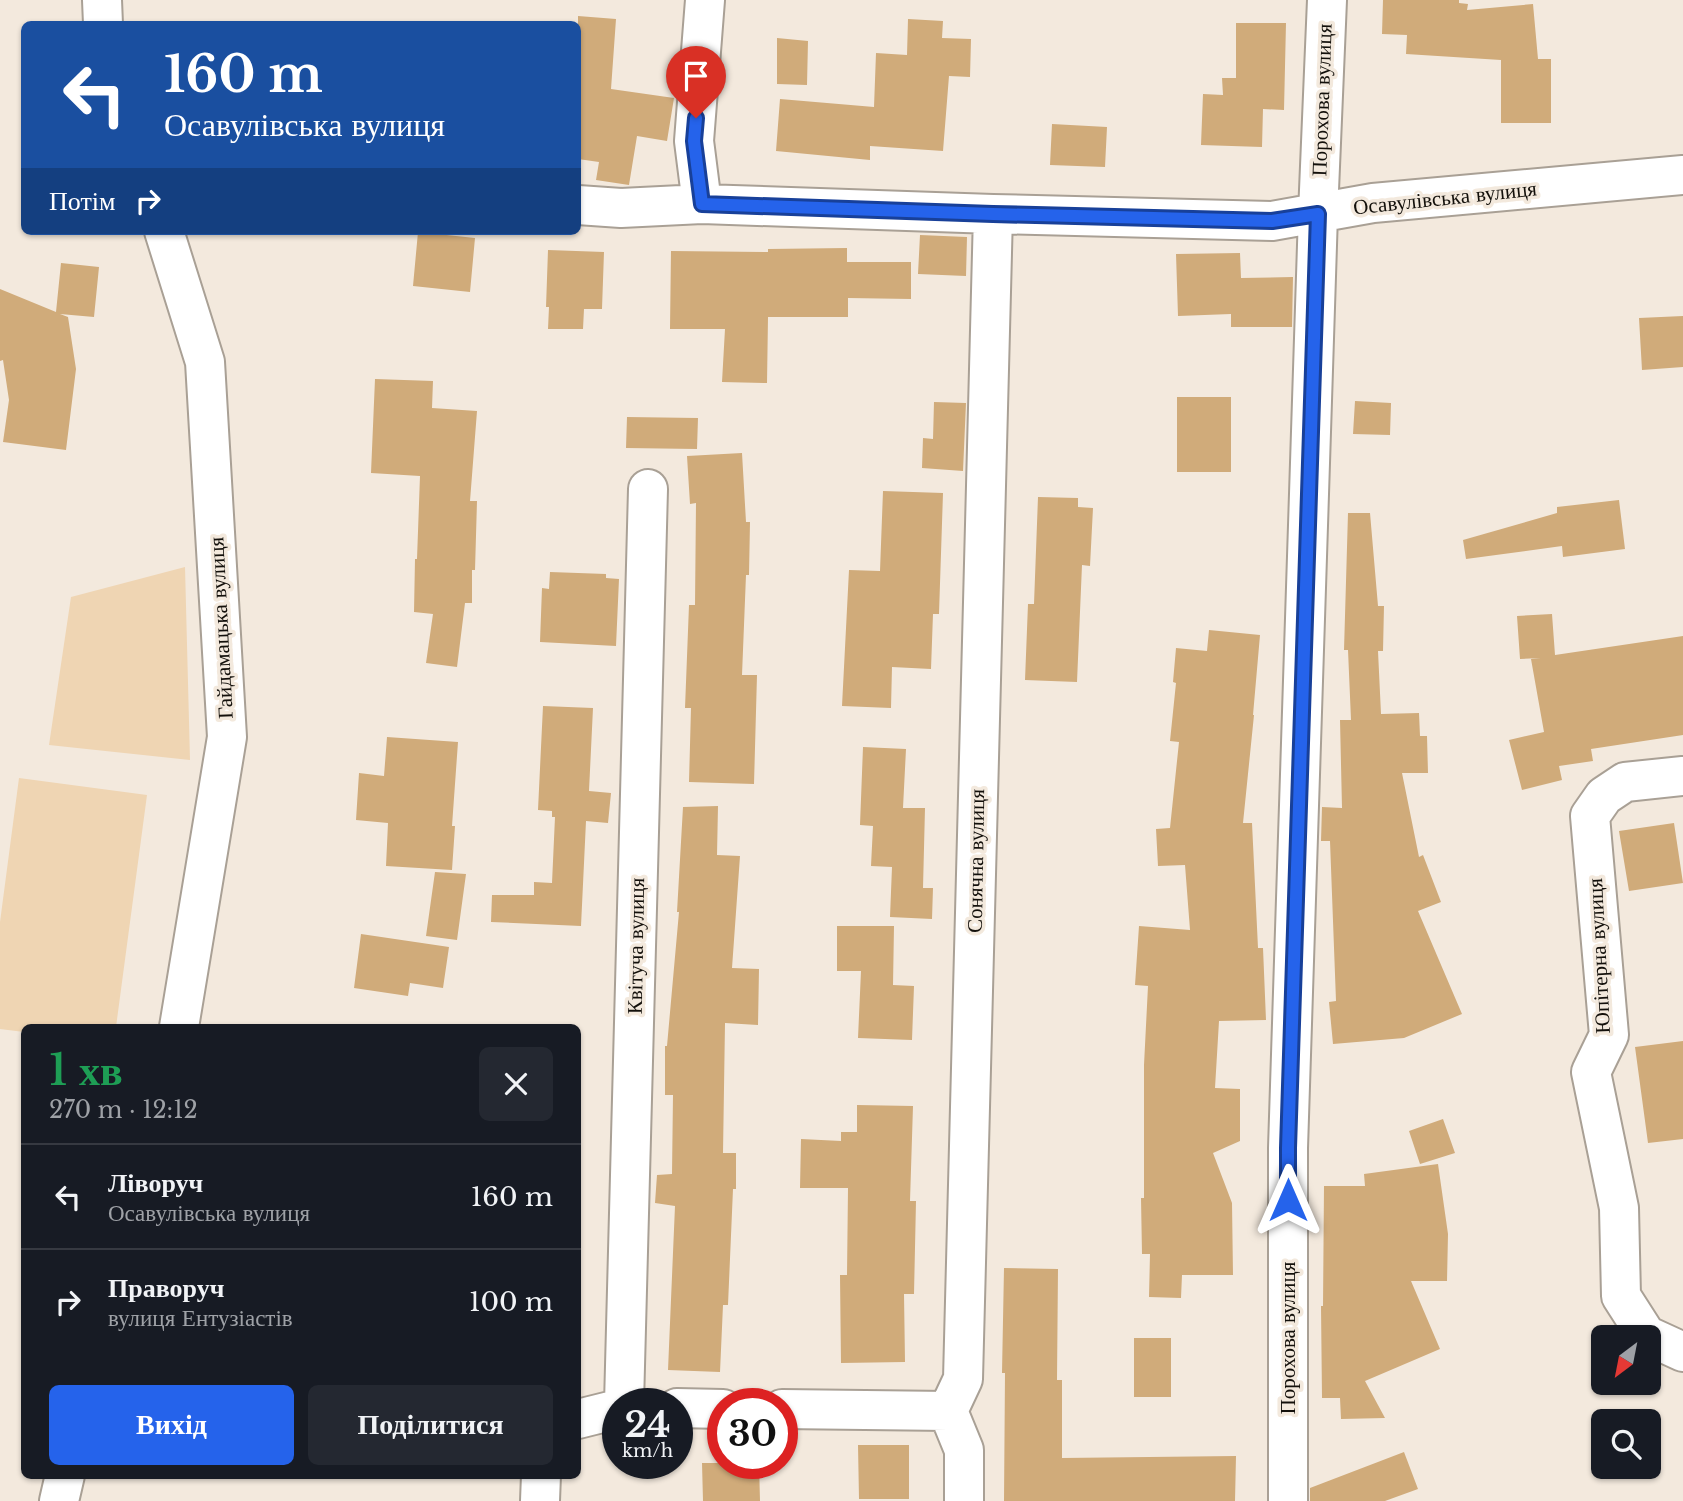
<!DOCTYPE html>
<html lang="uk">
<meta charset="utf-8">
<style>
body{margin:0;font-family:"Libre Baskerville",serif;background:#242831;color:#f1f3f6;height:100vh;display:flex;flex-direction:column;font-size:26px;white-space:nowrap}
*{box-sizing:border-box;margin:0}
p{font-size:23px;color:#9ea1a6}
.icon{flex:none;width:38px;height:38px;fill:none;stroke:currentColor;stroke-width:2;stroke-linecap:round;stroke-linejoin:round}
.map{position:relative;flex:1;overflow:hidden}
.drawer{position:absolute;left:21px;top:1024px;width:560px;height:455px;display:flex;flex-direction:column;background:#171b24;border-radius:10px;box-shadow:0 2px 5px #0004}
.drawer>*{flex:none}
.banner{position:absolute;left:21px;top:21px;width:560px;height:214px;border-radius:10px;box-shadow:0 2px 5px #0004;background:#1a4fa0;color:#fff;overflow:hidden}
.needle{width:46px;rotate:212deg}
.controls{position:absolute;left:1591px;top:1325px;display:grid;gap:14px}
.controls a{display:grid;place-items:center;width:70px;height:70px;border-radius:10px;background:#171b24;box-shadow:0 2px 5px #0004;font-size:35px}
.speed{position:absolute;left:602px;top:1388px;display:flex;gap:14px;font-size:35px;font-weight:700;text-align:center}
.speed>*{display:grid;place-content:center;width:91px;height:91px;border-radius:50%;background:#171b24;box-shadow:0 2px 5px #0004;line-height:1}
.speed small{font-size:18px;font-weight:400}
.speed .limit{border:10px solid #d22;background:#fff;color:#111}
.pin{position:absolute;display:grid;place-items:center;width:60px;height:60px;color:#fff;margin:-72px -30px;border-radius:50% 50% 50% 0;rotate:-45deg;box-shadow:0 0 7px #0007}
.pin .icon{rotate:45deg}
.me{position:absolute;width:77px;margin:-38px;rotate:0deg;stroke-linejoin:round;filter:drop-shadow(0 0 5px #0008)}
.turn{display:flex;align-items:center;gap:24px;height:147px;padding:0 28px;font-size:32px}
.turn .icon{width:91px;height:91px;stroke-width:2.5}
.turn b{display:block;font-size:49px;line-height:60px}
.then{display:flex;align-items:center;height:66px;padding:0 28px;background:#0003;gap:14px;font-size:26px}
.round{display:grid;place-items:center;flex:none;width:74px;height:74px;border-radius:10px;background:#242831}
.overview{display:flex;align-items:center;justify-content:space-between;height:119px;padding:0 28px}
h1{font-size:42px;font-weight:600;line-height:52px;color:#1e9e55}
.cta{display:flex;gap:14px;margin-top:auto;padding:14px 28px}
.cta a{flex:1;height:80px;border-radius:10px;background:#2563eb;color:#fff;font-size:28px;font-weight:600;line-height:80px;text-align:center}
.cta a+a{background:#242831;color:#f1f3f6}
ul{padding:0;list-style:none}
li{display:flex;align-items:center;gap:21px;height:105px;padding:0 28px;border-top:2px solid #363941}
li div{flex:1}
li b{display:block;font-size:26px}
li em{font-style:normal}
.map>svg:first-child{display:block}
</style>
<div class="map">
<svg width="1683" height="1501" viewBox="0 0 1683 1501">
<rect width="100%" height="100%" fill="#f3e9dd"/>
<path fill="#efd5b3" d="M185,567L190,760L49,745L71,597Z
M19,778L147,795L116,1027H24V1032L0,1029V922Z"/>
<path fill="#d0ab7a" d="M1383,0H1459V3L1468,4L1467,10L1533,4L1538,59H1551V123H1501V60L1406,54L1407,35L1382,34Z
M578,16L616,19L611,89L674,98L667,141L637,136L629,185L596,180L599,162L578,159Z
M908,19L943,21L942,38L971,39L970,77L949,76L943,151L870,146V160L776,151L780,99L874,107L876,53L907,55Z
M1236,23H1286L1284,110L1263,109L1262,147L1201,145L1203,94L1223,95L1222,78H1236Z
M777,38L808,41L807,85L777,84Z
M1052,124L1107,127L1105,167L1050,165Z
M418,232L475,238L470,292L413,286Z
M920,235L967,237L966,276L918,274Z
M847,248V262H911V299L848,298V317H768L767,383L722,382L725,329H670L671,251L768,252V249Z
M548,250L604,252L602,309H584L583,329H548L549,307H546Z
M1240,253L1241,278L1293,277L1292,327H1231V314L1178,316L1176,254Z
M61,263L99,267L94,317L60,314L68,317L76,369L66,450L3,442L9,400L3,360L0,361V289L56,312Z
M1683,316V367L1642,370L1639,318Z
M375,379L433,381L432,408L477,411L470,501H477L475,570H472V603H465L457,667L426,663L433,614L414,612L415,559H417L420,476L371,473Z
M1177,397H1231V472H1177Z
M1355,401L1391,403L1390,435L1353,434Z
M934,402L966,403L963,471L922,468L923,438L933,439Z
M627,417L698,418L697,449L626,448Z
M742,453L746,522H750L749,575H746L742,675H757L754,784L689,782L691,708H685L689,605H695L696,503L690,504L687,456Z
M883,491L943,493L939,614H933L931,669L892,667L891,708L842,706L849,570L880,571Z
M1038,497L1078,498V507L1093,508L1090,566L1082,565L1077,682L1025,680L1028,604H1034Z
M1619,500L1625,549L1563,557L1562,546L1466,559L1463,540L1557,513V507Z
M1348,513H1370L1378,606H1384L1383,651H1378L1381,714L1419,713L1420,736H1427L1428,773H1402L1419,857L1423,855L1441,902L1418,911L1462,1014L1404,1038L1333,1044L1329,1002L1336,1001L1330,841H1321L1322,807L1342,808L1340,720H1351L1348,650H1344Z
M550,572L606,574V578L619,579L616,646L540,642L542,588L549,589Z
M1552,614L1555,655L1683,636V735L1591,749L1593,761L1559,766L1562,780L1522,790L1509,740L1544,732L1531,659L1541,658L1520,659L1517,616Z
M1209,630L1260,635L1253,715H1254L1243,823H1252L1258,948H1263L1266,1020L1219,1021L1215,1088L1240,1089V1141L1213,1153L1232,1203L1233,1275H1182L1181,1298L1149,1297L1150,1254H1142L1141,1198H1144V1065L1148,986L1135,985L1139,926L1190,930L1185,865L1158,866L1156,829L1170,828L1179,742L1170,741L1176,683L1173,682L1176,648L1207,651Z
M543,706L593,708L589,791L611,793L608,823L586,821L581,926L491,922L492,895H534V882L552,883L555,817H552V811L538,810Z
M387,737L458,742L452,826H455L452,870L386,866L388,823L356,820L359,773L384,776Z
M863,747L906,749L903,808H925L923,888H933L932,919L890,917L892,867L871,866L873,826L860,825Z
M718,806L717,855L740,856L732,968L759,969L758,1025L725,1023L723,1153H736V1189H733L728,1305H723L720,1372L668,1370L675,1206L655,1203L657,1175L672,1174L673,1095H665V1046H667L679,912H677L683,807Z
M1674,823L1683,883L1629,891L1619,831Z
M435,872L466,874L457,940L426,936Z
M837,926H894L893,985L914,986L912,1040L858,1038L861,971H837Z
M361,934L449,947L443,988L410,983L408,996L354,988Z
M1683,1041V1139L1648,1143L1635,1047Z
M857,1105L913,1106L910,1201H916L914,1294H904L905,1362L841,1363L840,1275H847L848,1188H800L801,1139L841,1141V1132H857Z
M1443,1119L1455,1153L1420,1164L1409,1131Z
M1438,1164L1448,1234L1447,1281H1411L1440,1349L1365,1381L1385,1418L1341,1419L1340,1398H1322L1321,1306H1323L1324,1186H1365L1364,1174Z
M1004,1268L1058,1269L1057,1380H1062V1458L1236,1456L1235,1501H1004L1005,1373H1002Z
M1134,1338H1171V1397H1134Z
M858,1445H909V1499H859Z
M1404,1452L1418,1489L1385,1501H1310V1488Z
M702,1463H759L760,1501H703Z"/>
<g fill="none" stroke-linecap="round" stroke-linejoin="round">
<defs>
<path id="minor" d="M102,0L103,24
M702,204L694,141L705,0
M578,205L621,208L702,204L993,214L1272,221L1373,203L1683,175
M164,231L205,362L227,737L179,1027
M1683,776L1625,782L1604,796L1590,816L1609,1035L1591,1072L1619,1208L1621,1296L1646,1335L1683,1352
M624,1404L648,489
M677,1408L723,1409
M782,1409L948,1411
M578,1419L618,1409
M59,1501L65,1475
M540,1501L541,1475
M964,1501V1450L948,1411L963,1379L993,214
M1288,1501V1148L1318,214L1327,0"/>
</defs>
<use href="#minor" stroke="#a9a095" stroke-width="42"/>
<use href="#minor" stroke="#fff" stroke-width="38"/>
</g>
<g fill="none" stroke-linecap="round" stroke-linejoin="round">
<defs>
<path id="route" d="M696,118L694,141L702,204L993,214L1272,221L1318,214L1288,1148V1200"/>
</defs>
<use href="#route" stroke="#184099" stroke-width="18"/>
<use href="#route" stroke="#2563eb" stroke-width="12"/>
</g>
<g text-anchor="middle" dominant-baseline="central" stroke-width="7" stroke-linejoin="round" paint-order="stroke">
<g font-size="21" fill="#13100b" stroke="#f3e9dd">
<text transform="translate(1322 100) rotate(-88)">Порохова вулиця</text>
<text transform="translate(1445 198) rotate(-6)">Осавулівська вулиця</text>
<text transform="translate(221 628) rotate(-93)">Гайдамацька вулиця</text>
<text transform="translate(976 861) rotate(-89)">Сонячна вулиця</text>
<text transform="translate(636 946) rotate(-89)">Квітуча вулиця</text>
<text transform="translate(1599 956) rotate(-93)">Юпітерна вулиця</text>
<text transform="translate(1288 1338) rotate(-90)">Порохова вулиця</text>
</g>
</g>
</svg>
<div class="controls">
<a><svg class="needle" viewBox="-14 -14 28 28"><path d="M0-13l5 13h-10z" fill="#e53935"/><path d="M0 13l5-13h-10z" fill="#9ea1a6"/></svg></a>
<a><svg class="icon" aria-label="search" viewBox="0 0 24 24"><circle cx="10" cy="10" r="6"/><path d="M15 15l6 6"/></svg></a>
</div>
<div class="speed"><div>24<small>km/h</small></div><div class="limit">30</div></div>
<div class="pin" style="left:696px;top:118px;background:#d93025"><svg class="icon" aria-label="arrive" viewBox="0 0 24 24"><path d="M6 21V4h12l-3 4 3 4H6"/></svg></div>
<svg class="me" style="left:1288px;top:1200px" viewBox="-20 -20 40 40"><path d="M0-17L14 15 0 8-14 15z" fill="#2563eb" stroke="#fff" stroke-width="4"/></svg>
<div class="banner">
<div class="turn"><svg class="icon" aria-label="left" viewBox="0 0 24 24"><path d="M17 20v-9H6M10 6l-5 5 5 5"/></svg><div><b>160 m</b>Осавулівська вулиця</div></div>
<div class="then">Потім<svg class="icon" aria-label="right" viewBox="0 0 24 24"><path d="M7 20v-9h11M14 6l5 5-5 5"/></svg></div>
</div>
<section class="drawer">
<div class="overview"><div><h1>1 хв</h1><p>270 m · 12:12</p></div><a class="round"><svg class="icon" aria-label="close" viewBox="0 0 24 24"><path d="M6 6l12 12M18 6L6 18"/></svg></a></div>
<ul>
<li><svg class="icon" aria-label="left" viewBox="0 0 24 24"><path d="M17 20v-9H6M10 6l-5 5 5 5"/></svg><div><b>Ліворуч</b><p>Осавулівська вулиця</p></div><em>160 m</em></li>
<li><svg class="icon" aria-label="right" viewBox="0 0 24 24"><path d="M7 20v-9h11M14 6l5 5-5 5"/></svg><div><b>Праворуч</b><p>вулиця Ентузіастів</p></div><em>100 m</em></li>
</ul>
<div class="cta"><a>Вихід</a><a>Поділитися</a></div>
</section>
</div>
